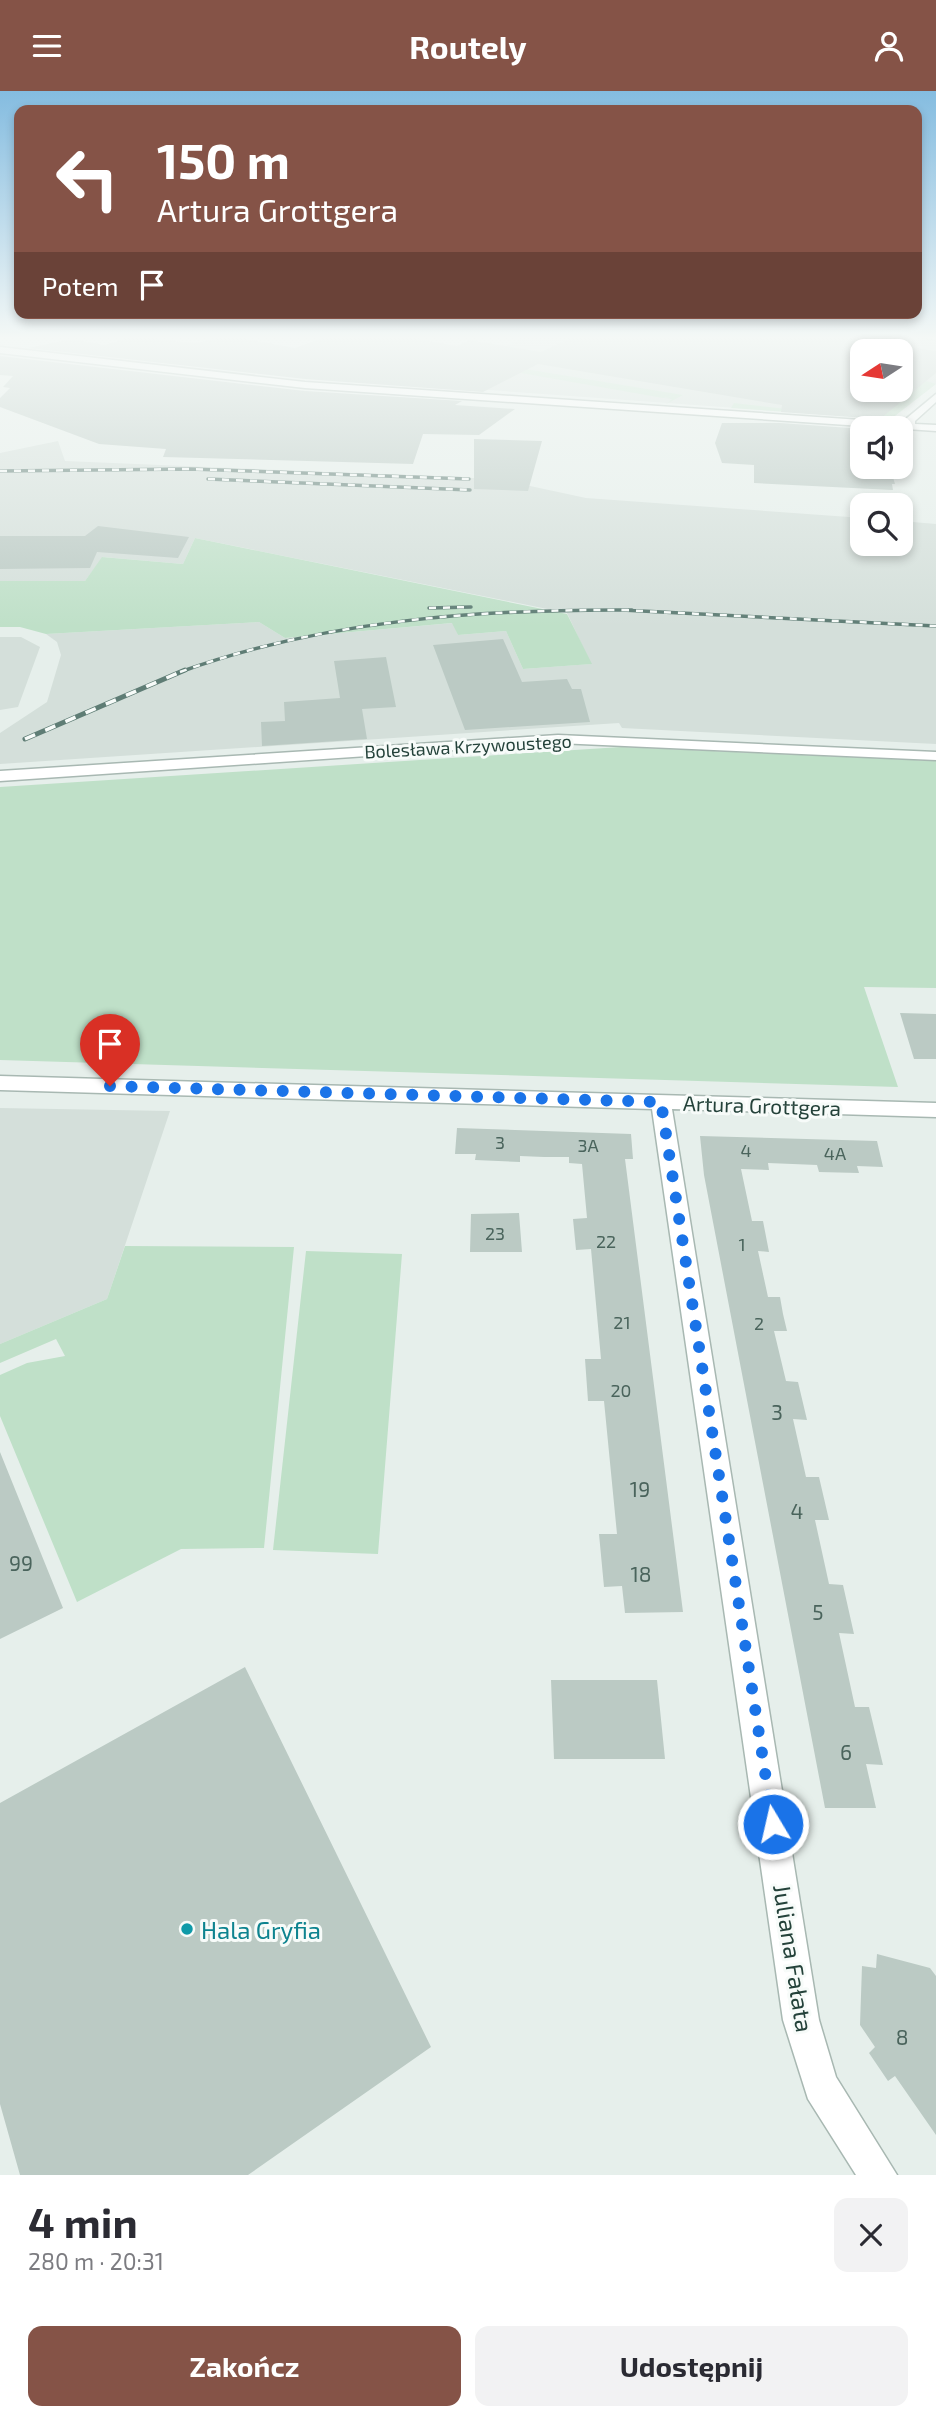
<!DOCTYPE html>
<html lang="pl">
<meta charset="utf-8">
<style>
body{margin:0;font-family:"Exo 2",sans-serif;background:#f2f2f3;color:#2b2b33;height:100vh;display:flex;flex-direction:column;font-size:26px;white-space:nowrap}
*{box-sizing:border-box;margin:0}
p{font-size:23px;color:#7c7c81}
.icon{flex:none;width:38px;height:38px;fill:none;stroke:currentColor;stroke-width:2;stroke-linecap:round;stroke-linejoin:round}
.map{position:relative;height:2084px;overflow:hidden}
.details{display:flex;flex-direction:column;background:#fff;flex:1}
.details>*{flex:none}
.guide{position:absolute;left:14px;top:14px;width:908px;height:214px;border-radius:14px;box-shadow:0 4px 10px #0003;background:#855347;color:#fff;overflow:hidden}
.needle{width:46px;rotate:258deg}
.controls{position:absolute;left:850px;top:248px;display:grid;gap:14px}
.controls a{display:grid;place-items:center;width:63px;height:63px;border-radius:14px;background:#fff;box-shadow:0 4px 10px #0003;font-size:35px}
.pin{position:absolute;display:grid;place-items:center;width:60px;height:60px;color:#fff;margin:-72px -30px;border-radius:50% 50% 50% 0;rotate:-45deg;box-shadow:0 0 7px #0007}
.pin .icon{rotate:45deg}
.me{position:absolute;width:77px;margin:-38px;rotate:351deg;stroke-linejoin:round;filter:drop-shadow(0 0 5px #0008)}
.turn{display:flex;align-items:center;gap:24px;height:147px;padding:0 28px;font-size:32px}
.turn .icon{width:91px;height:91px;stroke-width:2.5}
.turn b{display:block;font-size:49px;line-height:60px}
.then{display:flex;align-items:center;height:66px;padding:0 28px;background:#0003;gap:14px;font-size:26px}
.round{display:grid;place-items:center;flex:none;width:74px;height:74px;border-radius:14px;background:#f2f2f3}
.overview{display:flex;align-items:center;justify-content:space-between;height:119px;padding:0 28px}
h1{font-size:42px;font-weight:700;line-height:52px}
.button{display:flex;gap:14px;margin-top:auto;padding:14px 28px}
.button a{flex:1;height:80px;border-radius:14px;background:#855347;color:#fff;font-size:28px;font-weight:700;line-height:80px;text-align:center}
.button a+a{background:#f2f2f3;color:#2b2b33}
header{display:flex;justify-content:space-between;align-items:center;height:91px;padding:0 28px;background:#855347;color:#fff;font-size:32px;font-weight:700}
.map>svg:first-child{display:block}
</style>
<header><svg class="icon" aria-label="menu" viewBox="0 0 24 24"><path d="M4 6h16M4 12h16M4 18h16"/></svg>Routely<svg class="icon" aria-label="person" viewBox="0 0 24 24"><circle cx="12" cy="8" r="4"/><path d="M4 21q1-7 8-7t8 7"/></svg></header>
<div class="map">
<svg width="936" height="2084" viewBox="0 0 936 2084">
<rect width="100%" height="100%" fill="#e6efeb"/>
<path fill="#d4dfda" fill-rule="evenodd" d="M530,244H887L936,251V293L888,328L420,294ZM863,261H901V299H863Z
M58,350L65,370L497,388L586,407L863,427V453H901V430L936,433V653L622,637L619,632L0,673V642L47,611L61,564L57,551L46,543L259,531L285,547L453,532L458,544L506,540L523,578L591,573L567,522L195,447L183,473L103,466L85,490H0V362Z
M0,546H21L40,556L18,616L0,619Z
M0,1017L170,1020L107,1208L0,1253Z"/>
<path fill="#bfe0c8" d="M519,277L683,304L666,313L458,299L667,313L672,308L665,307L673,305L663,307L521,282L523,280Z
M926,290L936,293L891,328L731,317L734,312L804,320H889Z
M195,447L567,523L592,573L523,578L506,540L458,544L452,532L285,547L259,531L46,543L20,536H0V490H85L102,466L183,473Z
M621,656L936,670V897L864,896L898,996L0,969V696Z
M125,1155L294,1156L264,1457L181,1458L77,1511L0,1325V1284L27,1272L65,1265L56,1248L0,1272V1253L107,1208Z
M306,1160L402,1163L378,1463L273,1459Z"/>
<path fill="#bbcac4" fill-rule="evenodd" d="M331,244H396L457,255L469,249L541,261L577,244H825L936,260V282L880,328L781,321L782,314L538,273L483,301L305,288L28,257L72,248L104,254L133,246L195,252L230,245L295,257ZM863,261H901V299H863Z
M0,265L305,300L462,310L455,314L515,318L479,344L423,343L413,373L163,366L166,358L99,353L0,316V307L10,297L3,296L13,285L0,284Z
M722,332H780L864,338L863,376H890L895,393H892L893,399L754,392V374L722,372L715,352Z
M474,348L542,350L528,400L474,398Z
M98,435L189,446L178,467L97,461L90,477L0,478V445H85Z
M503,548L522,591L567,588L572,598H581L590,631L465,639L433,554Z
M386,566L396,616L362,618L367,648L262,655L261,631L285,630L284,611L340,607L334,570Z
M900,922L936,923V968H914Z
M457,1037L631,1043L633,1068H625L683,1521L625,1522L622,1495L604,1496L599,1443H617L604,1310H588L585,1268H601L591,1158L576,1159L573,1128L587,1127L582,1073L569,1072V1066H544L520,1065V1071L475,1069L476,1063H455Z
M700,1045L877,1050L883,1076L857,1075L859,1082L819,1081L817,1074L768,1072L769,1079L741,1078L752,1130H763L769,1161L758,1160L768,1206H780L783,1223L787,1240H774L786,1290L798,1291L807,1329L793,1328L806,1386H819L829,1429H815L829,1493L843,1494L854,1543L839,1542L855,1616H869L883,1674L866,1673L876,1717H825L704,1084Z
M519,1122L522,1161H470L471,1123Z
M0,1361L63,1517L0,1548Z
M245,1576L431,1956L248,2084H20L0,2013V1712Z
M551,1589H657L665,1668H554Z
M877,1863L930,1877L936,1885V2044L895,1985L888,1990L869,1962L875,1956L860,1934L862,1875L876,1877Z"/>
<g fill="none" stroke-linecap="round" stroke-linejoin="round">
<defs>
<path id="minor" d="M912,244L936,245V249Z
M0,256L305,291L905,332L907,327L936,303V311L915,330V333L936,334V340L305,297L0,262Z
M558,644L936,661V669L558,652L0,690V680Z
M0,985L936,1012V1026L672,1018L819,1929L836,1986L897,2084H856L808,2008L783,1929L652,1018L0,999Z"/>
</defs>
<use href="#minor" stroke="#a8b8b2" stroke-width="3"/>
<use href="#minor" fill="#fff" fill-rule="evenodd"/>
<defs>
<path id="rail-far1" d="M0,380L190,378L469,388
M208,388L470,399
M429,517L471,516
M622,519L936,535
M180,581C324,529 480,518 632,519"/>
<path id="rail" d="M25,648L185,579"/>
</defs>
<use href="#rail-far1" stroke="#5f7d75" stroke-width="3.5"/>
<use href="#rail" stroke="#5f7d75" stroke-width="5"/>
<use href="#rail-far1" stroke="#f7fbf9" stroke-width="2.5" stroke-dasharray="7" stroke-linecap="butt"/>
<use href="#rail" stroke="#f7fbf9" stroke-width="3.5" stroke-dasharray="11" stroke-linecap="butt"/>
</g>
<linearGradient id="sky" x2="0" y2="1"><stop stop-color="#84bce0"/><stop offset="0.46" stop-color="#f4f8f6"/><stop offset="1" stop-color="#f4f8f6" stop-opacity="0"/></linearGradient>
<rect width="936" height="536" fill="url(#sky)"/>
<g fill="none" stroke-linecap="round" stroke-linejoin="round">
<path stroke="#1a73e8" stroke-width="12" stroke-dasharray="0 21.6" d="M110,995L661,1011L773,1733"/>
</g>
<circle fill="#0f9aa8" stroke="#f7fbf9" stroke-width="2.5" cx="187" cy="1838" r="7"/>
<g text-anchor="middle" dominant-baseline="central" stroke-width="6" stroke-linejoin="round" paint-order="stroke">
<g font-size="18" fill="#24423a" stroke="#f7fbf9">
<text transform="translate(468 655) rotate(-3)">Bolesława Krzywoustego</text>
</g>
<g font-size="18" fill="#4a645c">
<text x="500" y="1051">3</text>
<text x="588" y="1054">3A</text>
<text x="746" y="1059">4</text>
<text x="835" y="1062">4A</text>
<text x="495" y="1142">23</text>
<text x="606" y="1150">22</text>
<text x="742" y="1153">1</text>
<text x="622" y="1231">21</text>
<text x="759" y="1232">2</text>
<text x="621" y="1299">20</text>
</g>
<g font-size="21" fill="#24423a" stroke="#f7fbf9">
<text transform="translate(762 1014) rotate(2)">Artura Grottgera</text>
</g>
<g font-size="21" fill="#4a645c">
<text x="777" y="1320">3</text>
<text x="640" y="1397">19</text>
<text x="797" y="1419">4</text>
<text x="21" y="1471">99</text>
<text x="641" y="1482">18</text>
<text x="818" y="1520">5</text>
<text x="846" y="1660">6</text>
<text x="902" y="1945">8</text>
</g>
<g font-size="24" fill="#0d838f" stroke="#f7fbf9" text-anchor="start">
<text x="201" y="1838">Hala Gryfia</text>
</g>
<g font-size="24" fill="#24423a" stroke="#f7fbf9">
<text transform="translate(794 1867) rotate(81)">Juliana Fałata</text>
</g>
</g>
</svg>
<div class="controls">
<a><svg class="needle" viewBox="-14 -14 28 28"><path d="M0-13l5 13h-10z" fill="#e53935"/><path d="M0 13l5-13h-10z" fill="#7c7c81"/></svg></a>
<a><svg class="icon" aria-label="sound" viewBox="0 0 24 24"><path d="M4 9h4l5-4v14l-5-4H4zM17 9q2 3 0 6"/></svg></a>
<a><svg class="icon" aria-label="search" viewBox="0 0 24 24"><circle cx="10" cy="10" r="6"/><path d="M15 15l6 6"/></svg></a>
</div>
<div class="pin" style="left:110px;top:995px;background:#d93025"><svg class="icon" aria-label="arrive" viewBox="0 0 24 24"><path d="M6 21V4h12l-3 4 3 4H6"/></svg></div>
<svg class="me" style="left:773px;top:1733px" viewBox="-20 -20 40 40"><circle r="17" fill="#1a73e8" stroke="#fff" stroke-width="3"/><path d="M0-11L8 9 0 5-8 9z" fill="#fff"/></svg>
<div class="guide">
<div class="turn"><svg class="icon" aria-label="left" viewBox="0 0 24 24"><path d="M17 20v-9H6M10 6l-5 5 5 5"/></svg><div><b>150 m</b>Artura Grottgera</div></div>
<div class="then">Potem<svg class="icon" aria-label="arrive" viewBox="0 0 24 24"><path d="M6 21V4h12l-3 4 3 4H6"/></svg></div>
</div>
</div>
<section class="details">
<div class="overview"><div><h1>4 min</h1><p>280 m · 20:31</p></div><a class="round"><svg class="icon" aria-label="close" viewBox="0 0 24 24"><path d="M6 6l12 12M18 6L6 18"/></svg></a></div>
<div class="button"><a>Zakończ</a><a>Udostępnij</a></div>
</section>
